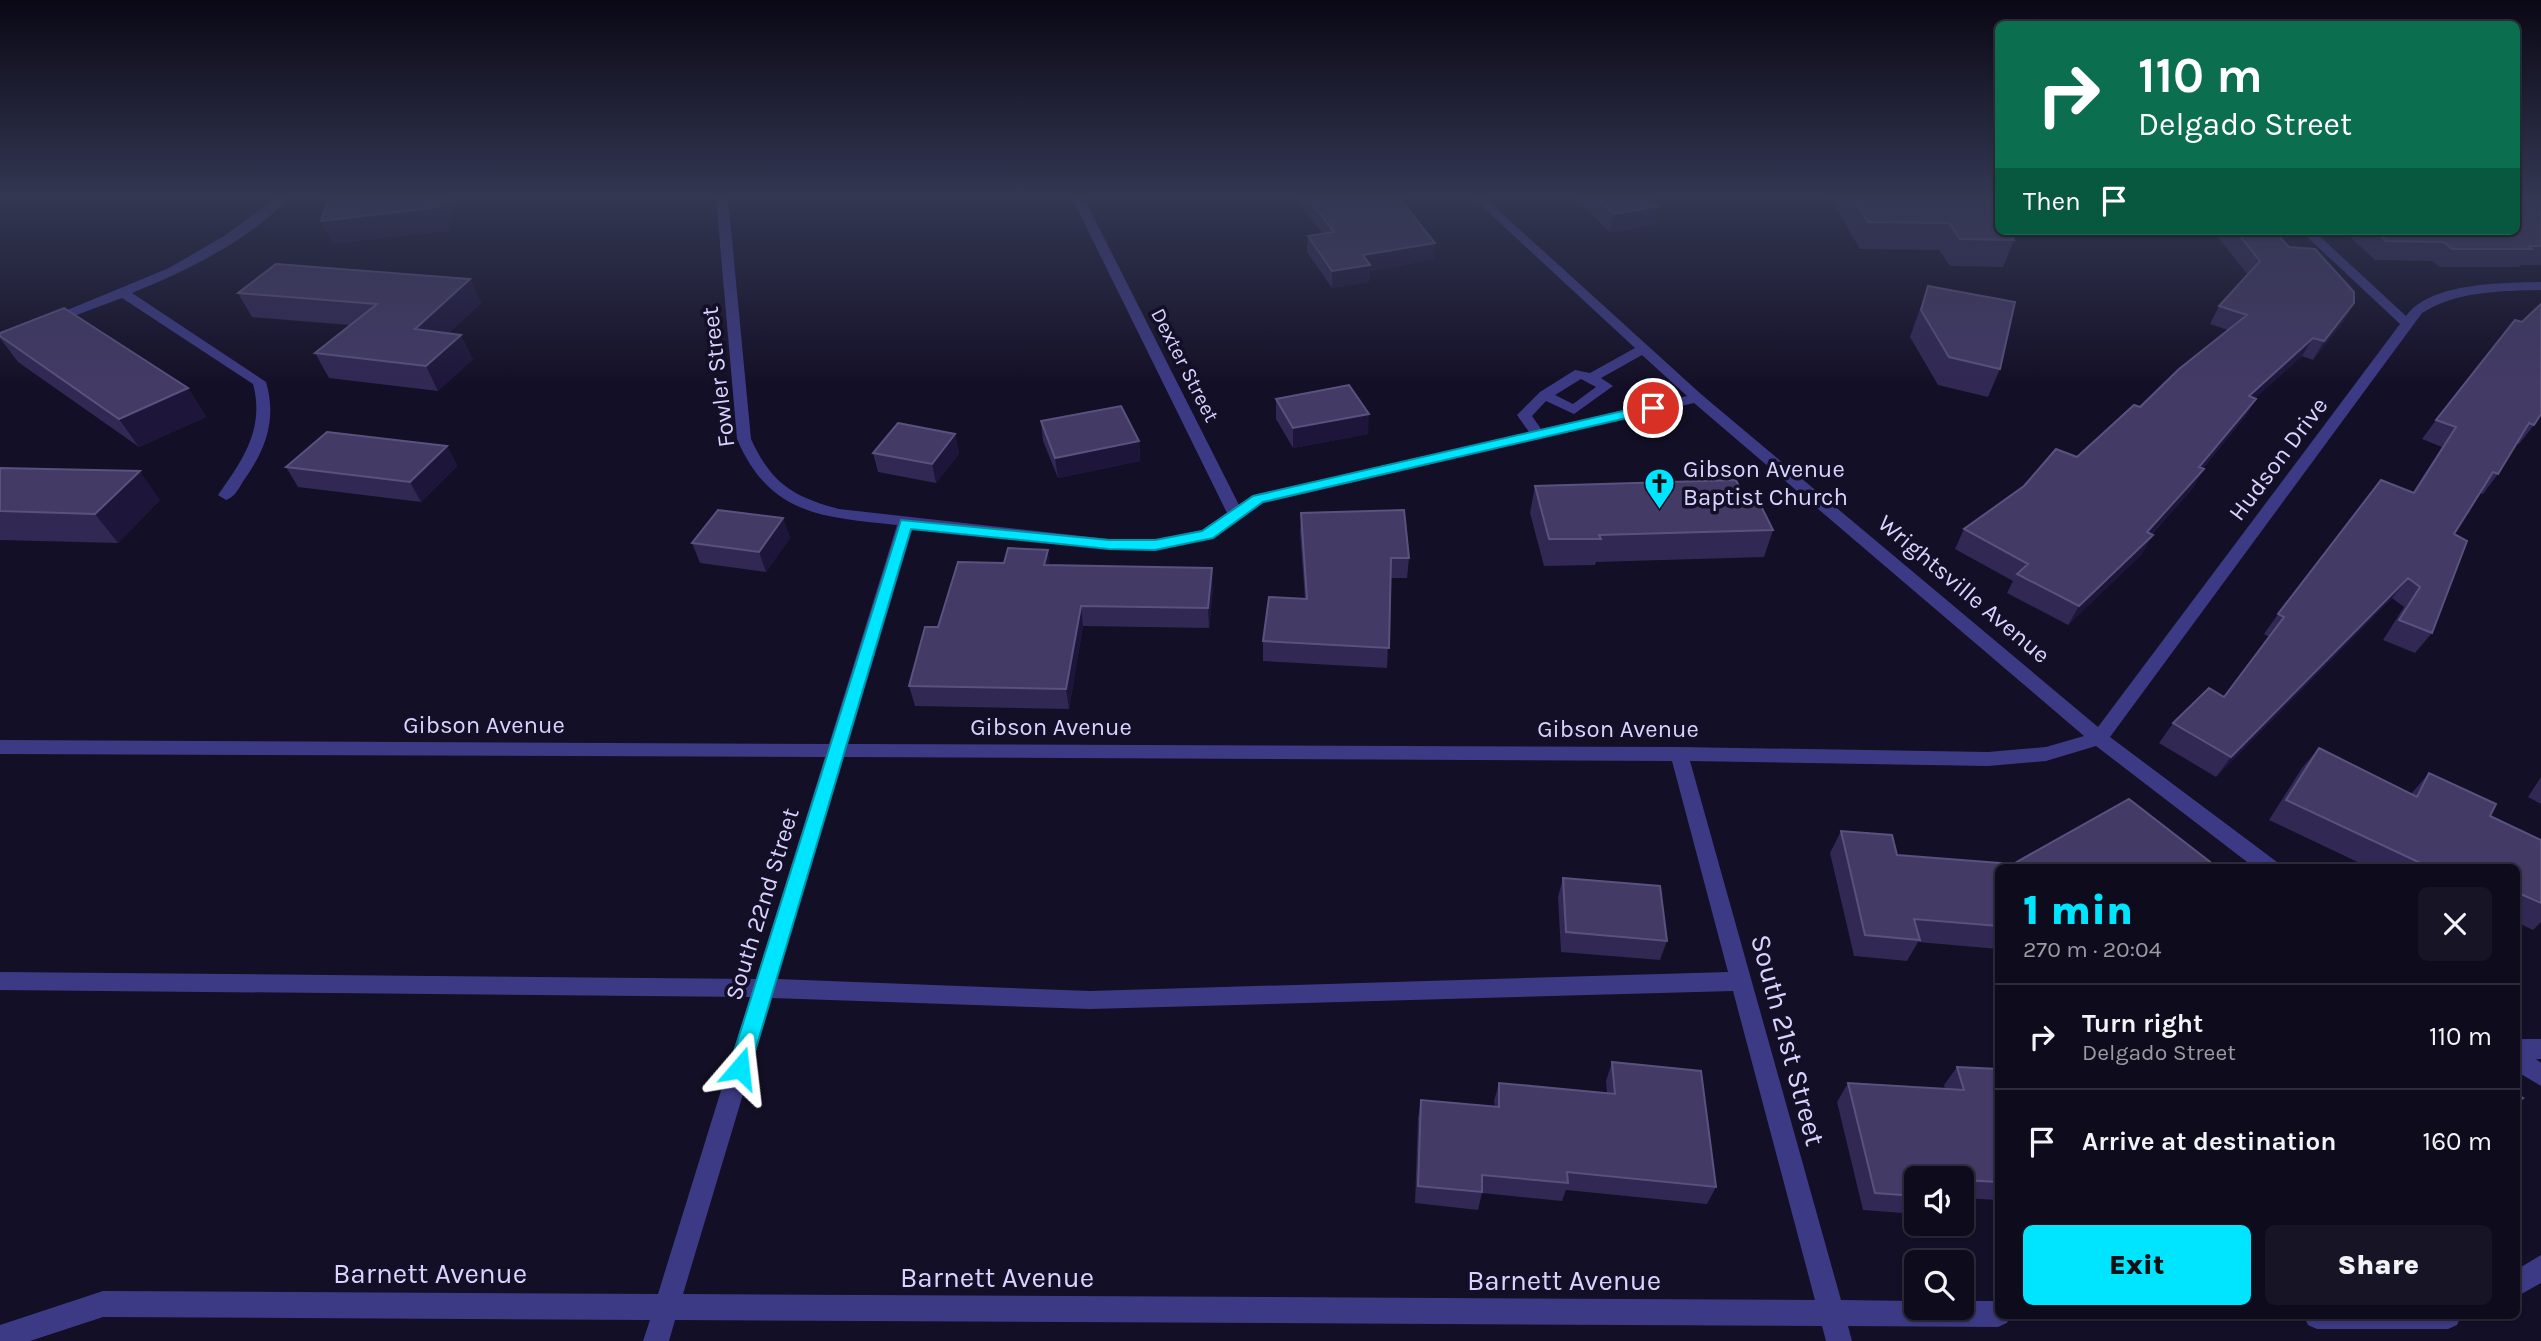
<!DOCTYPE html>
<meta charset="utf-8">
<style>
body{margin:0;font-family:Karla,sans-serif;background:#171425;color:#f1f3f6;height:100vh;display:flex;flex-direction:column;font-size:26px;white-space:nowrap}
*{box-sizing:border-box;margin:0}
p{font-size:23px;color:#9b9ba3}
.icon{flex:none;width:38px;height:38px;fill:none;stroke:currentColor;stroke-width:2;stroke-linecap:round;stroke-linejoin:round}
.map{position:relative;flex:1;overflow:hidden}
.drawer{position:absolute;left:1995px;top:864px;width:525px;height:455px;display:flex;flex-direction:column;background:#0e0b1c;border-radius:10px;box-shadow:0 2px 5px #0004,0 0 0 2px #2e2b3b}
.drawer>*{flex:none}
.banner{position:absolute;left:1995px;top:21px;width:525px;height:214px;border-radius:10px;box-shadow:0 2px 5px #0004,0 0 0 2px #2e2b3b;background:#0b6e4f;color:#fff;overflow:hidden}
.buttons{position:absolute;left:1904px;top:1166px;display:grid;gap:14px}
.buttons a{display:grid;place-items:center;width:70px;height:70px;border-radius:10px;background:#0e0b1c;box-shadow:0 2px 5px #0004,0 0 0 2px #2e2b3b;font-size:35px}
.pin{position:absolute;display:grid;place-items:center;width:60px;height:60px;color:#fff;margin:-30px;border:4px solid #fff;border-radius:50%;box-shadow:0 2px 7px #0007}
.me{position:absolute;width:77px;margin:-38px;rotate:17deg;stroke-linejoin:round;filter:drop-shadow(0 0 5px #0008)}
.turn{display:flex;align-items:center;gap:24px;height:147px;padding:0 28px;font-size:32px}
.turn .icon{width:91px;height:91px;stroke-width:2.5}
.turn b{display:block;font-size:49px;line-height:60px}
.then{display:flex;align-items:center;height:66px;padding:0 28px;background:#0003;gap:14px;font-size:26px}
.round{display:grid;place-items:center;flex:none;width:74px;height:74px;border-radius:10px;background:#171425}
.overview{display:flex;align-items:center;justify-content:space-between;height:119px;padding:0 28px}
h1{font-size:42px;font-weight:800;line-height:52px;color:#00e5ff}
.button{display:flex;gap:14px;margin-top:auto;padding:14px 28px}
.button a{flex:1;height:80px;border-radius:10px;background:#00e5ff;color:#111;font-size:28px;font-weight:800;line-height:80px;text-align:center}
.button a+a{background:#171425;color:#f1f3f6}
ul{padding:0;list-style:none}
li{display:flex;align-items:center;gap:21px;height:105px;padding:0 28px;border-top:2px solid #2e2b3b}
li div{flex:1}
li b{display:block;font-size:26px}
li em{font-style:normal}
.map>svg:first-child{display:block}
</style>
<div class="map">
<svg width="2541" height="1341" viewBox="0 0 2541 1341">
<rect width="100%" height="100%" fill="#130f26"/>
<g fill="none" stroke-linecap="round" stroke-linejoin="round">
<path fill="#3d3a85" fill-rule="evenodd" d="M276,198H289C248,241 186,271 132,293L266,382C277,419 266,449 244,480C239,488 235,497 226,500L218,495C243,460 265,428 253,384L122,298L55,323L50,324L43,320L169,268L224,236Z
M716,198H728L751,439C771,483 793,497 839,509L1109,539L1155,540L1202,530L1227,513L1072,198H1084L1239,505L1258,494L1529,432L1517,415L1540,392L1575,370L1590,373L1635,348L1473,198H1485L1702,395L2098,727L2400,324L2301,231H2314L2406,316C2431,282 2502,283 2541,282V290C2500,291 2457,291 2422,313L2110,737L2277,862L2280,868H2255L2096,746L2046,761L1988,766L1690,761L1841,1300L1916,1301V1307H1962V1301H1998V1316H2010L2007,1323L1998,1327L1848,1326L1852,1341H1826L1822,1326L675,1320L669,1341H643L650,1320L103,1317L30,1341H0V1325L103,1291L658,1294L750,997L0,990V972L756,979L825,757L0,754V740L829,744L897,525C823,517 770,516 737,439ZM1642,355L1687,396L1541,429L1532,416L1546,401L1574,414L1613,386L1601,378ZM1581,379L1596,387L1573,404L1555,395ZM1694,403L2084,736L2046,747L1988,752L1679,747L848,744L913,527L1109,549L1155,550L1213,538L1263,503ZM844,757L1672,761L1728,972L1090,991L777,979ZM1733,991L1815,1300L683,1294L772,998L1090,1009Z
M2516,1039H2541V1059H2536L2541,1063V1086L2516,1071Z
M2541,1255V1283L2516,1297V1270Z
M2304,1316H2461L2457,1325L2448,1329H2317L2308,1325Z"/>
</g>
<path fill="#312854" d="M1296,198H1399L1434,259L1370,271L1369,282L1332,288L1307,252L1308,236L1322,233Z
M1574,198H1651L1659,206L1656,224L1610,232Z
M1830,198H1998V231H2042L2040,235H2010L2014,240L2003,267L1950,266L1939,250L1860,249Z
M2541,198V265H2520L2519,267H2440L2432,261L2375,260L2344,231H2516Z
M2194,231H2274L2289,247L2354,303L2343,322L2313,360L2302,356L2255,398L2256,399L2245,417L2202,469L2193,488L2152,534L2142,554L2068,625L2007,593L2013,581L1955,549L1964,529L2077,457L2140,407L2228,330L2210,324L2219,306L2248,275L2217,236H2198Z
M470,279L481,303L449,333L473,359L438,391L329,378L315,353L350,325L252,317L238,293Z
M1928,286L2000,369L1988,397L1938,385L1910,337Z
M2515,320L2534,425L2519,444L2516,443L2498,474L2483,494L2480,493L2454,534L2432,633L2415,653L2383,640L2404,607L2392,598L2216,777L2159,743L2173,723L2224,697L2269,637L2264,634L2278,614L2413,492L2442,447L2422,439L2436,420Z
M0,333L188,388L206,417L139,447L18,362L0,338Z
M1276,399L1368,434L1293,448L1276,419Z
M1041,421L1139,441L1140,461L1058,478L1043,441Z
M955,434L959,454L936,483L878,472L873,453Z
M447,446L457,466L421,502L298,487L286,467Z
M0,468L160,500L118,543L0,540Z
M1535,486L1773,530L1764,557L1596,562L1595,565L1544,566L1530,513Z
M1301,513L1409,558L1407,578H1391L1387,668L1263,661V641L1305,599L1300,532Z
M783,518L790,538L766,572L700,563L692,543Z
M1051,565L1213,588L1209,628L1083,626L1069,709L915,706L909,686Z
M2319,748L2411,794L2429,773L2490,816L2541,840V922L2533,930L2516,922V868H2370L2269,820L2302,768Z
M2541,777V804L2528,797Z
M1841,831L1897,855L2013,864L1998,868V949L1918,942L1907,961L1854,956L1830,853Z
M1563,878L1667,941L1660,960L1561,952L1558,897Z
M1612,1062L1716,1187L1707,1204L1566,1190L1562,1201L1482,1193L1478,1210L1415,1203L1418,1118L1421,1100L1495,1107L1494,1101L1499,1083L1607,1093L1606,1081Z
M1957,1067L1998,1069V1200L1962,1198V1178H1916V1214L1863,1210L1837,1102L1848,1083L1945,1089L1944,1085Z"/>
<path fill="#1d163a" d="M440,198H456L449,231L333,244L321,221Z
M1659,206L1656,224L1610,232L1614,214Z
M1435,243L1434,259L1370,271L1369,282L1332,288V271L1363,255Z
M470,279L481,303L427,354L415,329Z
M2354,303L2343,322L2313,360L2324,341Z
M461,335L473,359L438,391L426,366Z
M2313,338L2302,356L2238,414L2249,396Z
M188,388L206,417L139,447L119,419Z
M2256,399L2245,417L2187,486L2199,467Z
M1369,414L1368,434L1293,448V428Z
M955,434L959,454L936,483L932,464Z
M1139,441L1140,461L1058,478L1055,458Z
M447,446L457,466L421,502L410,482Z
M2204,469L2193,488L2136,551L2147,532Z
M140,471L160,500L118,543L95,514Z
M783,518L790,538L766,572L759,552Z
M2153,535L2142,554L2068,625L2079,606Z
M1048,550L1051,570L1044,565Z
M1212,568L1213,588L1209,628L1208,608Z
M2408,578L2392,598L2216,777L2231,757Z
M1081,606L1083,626L1069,709L1066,689Z"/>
<path fill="#433a66" stroke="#5a527e" stroke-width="2" d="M329,198H440L438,207L321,221Z
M1308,198H1399L1435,243L1363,255L1370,265L1332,271L1308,236L1334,232Z
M1596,198H1651L1659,206L1614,214Z
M1854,198H1998V208H1991L1998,219V231H2008L2014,240L1960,239L1949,223L1868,222Z
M2516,198H2541V246H2529L2532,249H2452L2444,242L2386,241L2375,231H2516Z
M2236,231H2274L2289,247L2315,249L2354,292V303L2324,341L2313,338L2249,396L2256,399L2199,467L2204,469L2147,532L2153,535L2079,606L2017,574L2028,564L1964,529L2024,486L2056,449L2077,457L2134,405L2140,407L2179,369L2247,315L2219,306L2260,261Z
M276,264L470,279L415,329L461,335L426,366L315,353L377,304L238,293Z
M1928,286L2015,302L2000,369L1949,357L1921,310Z
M2541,304V414L2534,425L2529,423L2498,474L2493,472L2454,534L2467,541L2432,633L2399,620L2420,587L2408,578L2231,757L2173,723L2209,688L2224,697L2284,617L2278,614L2381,480L2414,493L2456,427L2436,420L2515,320L2522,322Z
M64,308L188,388L119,419L0,336V333Z
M1349,385L1369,414L1293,428L1276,399Z
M1121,406L1139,441L1055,458L1041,421Z
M898,423L955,434L932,464L873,453Z
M327,432L447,446L410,482L286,467Z
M0,468L140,471L95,514L0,511Z
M1736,480L1746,502H1759L1773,530L1599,535L1601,539H1549L1535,486Z
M718,510L783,518L759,552L692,543Z
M1404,510L1409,558H1391L1389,648L1263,641L1269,597L1307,599L1301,513Z
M1008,548L1048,550L1044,565L1212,568L1208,608L1081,606L1066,689L909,686L925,627H938L958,562L1004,563Z
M2319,748L2417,797L2429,773L2496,804L2490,816L2541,840V903L2516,892V868H2431L2286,800Z
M2129,799L2218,868H1998V926L1914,919L1920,940L1865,935L1841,831L1892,835L1897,855L2013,864Z
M1563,878L1660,886L1667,941L1566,932Z
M1612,1062L1701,1071L1716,1187L1567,1172L1568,1183L1482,1175V1192L1418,1186L1421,1100L1499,1107V1083L1615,1094Z
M1957,1067L1998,1069V1182L1962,1180V1178H1916V1196L1875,1193L1848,1083L1964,1090Z
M2516,1094L2523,1098L2516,1103Z"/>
<linearGradient id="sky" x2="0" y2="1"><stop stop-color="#0a0815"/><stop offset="0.51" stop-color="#333752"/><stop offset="1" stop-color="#333752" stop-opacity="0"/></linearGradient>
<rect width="2541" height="386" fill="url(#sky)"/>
<path fill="#00e5ff" stroke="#0095a6" stroke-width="2" d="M1653,404L1659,408L1657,411L1263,502L1213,538L1155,550L1109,549L911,529L750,1068L747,1074L740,1077L732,1074L729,1068L901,520L1109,540H1155L1202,531L1253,496Z"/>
<defs>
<symbol id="church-pin" viewBox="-11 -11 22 30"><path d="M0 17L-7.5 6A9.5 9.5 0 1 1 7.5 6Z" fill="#00e5ff" stroke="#130f26"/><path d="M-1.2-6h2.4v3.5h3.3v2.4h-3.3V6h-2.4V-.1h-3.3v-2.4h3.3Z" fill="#111"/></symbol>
</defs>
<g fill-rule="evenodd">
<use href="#church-pin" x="1642" y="466" width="35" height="47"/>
</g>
<g text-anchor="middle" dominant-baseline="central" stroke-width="7" stroke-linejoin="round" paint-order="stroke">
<g font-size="21" fill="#d9d4ff" stroke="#130f26">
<text transform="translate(1185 365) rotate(63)">Dexter Street</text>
</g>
<g font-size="24" fill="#d9d4ff" stroke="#130f26">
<text transform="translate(718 377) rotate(-97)">Fowler Street</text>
<text transform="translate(2278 459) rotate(-53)">Hudson Drive</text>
<text transform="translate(1964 589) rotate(40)">Wrightsville Avenue</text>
<text x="484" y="725">Gibson Avenue</text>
<text x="1051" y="727">Gibson Avenue</text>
<text x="1618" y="729">Gibson Avenue</text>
<text transform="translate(762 904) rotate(-73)">South 22nd Street</text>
</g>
<g font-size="24" fill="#d9d4ff" stroke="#130f26" text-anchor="start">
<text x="1683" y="469">Gibson Avenue<tspan x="1683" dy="28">Baptist Church</tspan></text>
</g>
<g font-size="28" fill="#d9d4ff" stroke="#130f26">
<text transform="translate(1788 1040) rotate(75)">South 21st Street</text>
<text x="430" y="1273">Barnett Avenue</text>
<text x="997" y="1277">Barnett Avenue</text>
<text x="1564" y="1280">Barnett Avenue</text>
</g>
</g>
</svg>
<div class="buttons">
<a><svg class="icon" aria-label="sound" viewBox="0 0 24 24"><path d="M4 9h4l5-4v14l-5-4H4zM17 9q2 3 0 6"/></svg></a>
<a><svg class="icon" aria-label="search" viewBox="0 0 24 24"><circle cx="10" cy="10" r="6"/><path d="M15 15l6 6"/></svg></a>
</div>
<div class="pin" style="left:1653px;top:408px;background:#d93025"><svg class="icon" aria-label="arrive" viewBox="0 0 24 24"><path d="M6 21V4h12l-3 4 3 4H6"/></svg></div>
<svg class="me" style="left:740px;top:1068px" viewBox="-20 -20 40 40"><path d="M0-17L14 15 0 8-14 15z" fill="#00e5ff" stroke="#fff" stroke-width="4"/></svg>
<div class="banner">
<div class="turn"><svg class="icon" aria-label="right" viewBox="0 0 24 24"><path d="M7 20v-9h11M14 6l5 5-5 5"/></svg><div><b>110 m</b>Delgado Street</div></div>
<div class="then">Then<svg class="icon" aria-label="arrive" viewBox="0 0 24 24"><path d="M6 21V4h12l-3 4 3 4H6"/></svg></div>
</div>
<section class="drawer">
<div class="overview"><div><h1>1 min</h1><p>270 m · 20:04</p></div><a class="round"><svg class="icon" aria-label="close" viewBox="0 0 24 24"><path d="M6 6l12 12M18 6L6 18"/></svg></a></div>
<ul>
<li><svg class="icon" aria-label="right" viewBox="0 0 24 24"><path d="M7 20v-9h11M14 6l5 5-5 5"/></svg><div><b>Turn right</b><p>Delgado Street</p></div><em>110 m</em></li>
<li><svg class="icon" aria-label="arrive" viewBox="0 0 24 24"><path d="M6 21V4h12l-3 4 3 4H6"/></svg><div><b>Arrive at destination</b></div><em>160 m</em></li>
</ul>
<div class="button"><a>Exit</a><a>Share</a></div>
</section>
</div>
